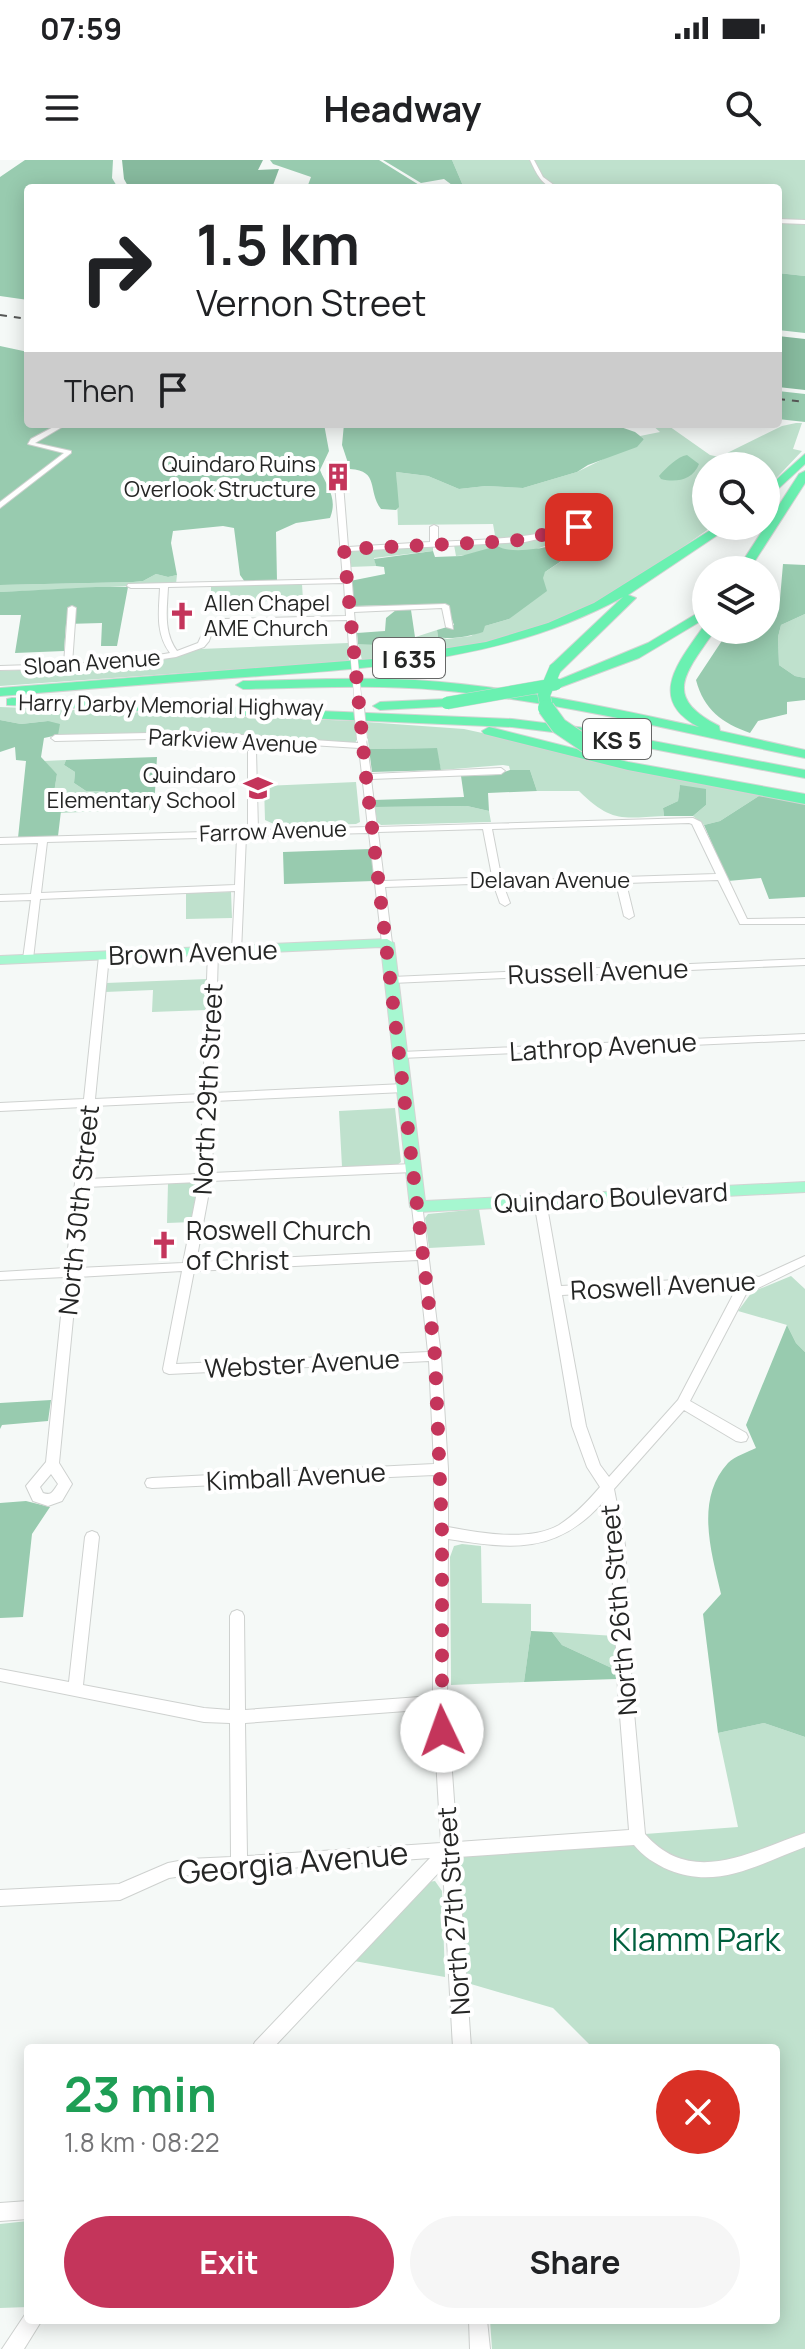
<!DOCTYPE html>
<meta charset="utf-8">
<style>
body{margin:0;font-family:Manrope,sans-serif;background:#f6f6f6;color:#202124;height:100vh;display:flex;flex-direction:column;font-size:30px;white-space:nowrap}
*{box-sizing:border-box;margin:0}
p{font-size:26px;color:#757577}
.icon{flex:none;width:44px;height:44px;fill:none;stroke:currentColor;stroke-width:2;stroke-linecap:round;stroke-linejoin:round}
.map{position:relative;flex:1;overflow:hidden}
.details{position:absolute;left:24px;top:1884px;width:756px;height:280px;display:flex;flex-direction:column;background:#fff;border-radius:8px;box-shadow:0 4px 20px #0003}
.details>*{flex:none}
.guide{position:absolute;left:24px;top:24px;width:758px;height:244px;border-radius:8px;box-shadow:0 4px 20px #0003;background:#fff;color:#202124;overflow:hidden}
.controls{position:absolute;left:692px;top:292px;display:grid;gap:16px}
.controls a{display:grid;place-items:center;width:88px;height:88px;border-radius:50%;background:#fff;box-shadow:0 4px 20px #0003;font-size:40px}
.pin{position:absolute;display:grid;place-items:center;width:68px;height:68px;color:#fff;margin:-34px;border-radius:16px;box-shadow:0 4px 12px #0006}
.me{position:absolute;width:88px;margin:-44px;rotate:357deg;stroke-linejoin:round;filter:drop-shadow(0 0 6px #0008)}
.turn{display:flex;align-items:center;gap:28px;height:168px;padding:0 40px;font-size:36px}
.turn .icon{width:104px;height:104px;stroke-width:2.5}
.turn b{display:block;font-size:56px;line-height:68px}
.then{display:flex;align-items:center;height:76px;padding:0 40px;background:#0003;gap:16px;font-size:30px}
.round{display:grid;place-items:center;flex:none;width:84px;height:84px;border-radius:42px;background:#f6f6f6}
.headline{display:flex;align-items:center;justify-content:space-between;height:136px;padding:0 40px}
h1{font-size:48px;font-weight:700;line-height:60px;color:#1e9e55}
.cta{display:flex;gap:16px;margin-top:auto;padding:16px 40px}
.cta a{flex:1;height:92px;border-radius:48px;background:#c4355b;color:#fff;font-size:32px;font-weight:700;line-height:92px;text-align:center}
.cta a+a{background:#f6f6f6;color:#202124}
.status{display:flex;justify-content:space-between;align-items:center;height:56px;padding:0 40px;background:#fff;direction:ltr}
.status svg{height:22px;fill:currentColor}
header{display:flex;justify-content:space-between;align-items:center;height:104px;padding:0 40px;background:#fff;font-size:36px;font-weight:700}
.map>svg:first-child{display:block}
</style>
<div class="status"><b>07:59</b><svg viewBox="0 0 49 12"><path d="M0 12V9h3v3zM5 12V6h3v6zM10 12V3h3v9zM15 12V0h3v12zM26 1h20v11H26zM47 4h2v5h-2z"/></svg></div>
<header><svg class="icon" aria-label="menu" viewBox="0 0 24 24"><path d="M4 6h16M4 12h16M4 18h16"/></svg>Headway<svg class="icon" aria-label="search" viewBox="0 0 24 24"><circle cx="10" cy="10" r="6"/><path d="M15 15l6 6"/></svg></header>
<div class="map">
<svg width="805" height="2189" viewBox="0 0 805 2189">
<rect width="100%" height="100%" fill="#f5f9f7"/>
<path fill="#bfe1cd" d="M452,0H805V116L778,113V28H464Z
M796,263H802L793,289L802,291L766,329V306H706V366H713C675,392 636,422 594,444C522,480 441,493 362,500L358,484L397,483L437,470L438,477L447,479L471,476L485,466L509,459L545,412L585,386L550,384L534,390L456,396L454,385L496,381L493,364L398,365L396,312L428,316L459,329L486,326L523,328L577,312L644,279L640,276L660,272L651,264H666L710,295L719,297L782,266Z
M433,387V391L374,398L376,406L349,407L351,391Z
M156,414L168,417L177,415L176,424L0,432V425L133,422L143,421Z
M302,424L303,440L211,443V426Z
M805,454V518L795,516L779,505L778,477L781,465Z
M348,483L349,501L0,526V511L149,504L200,489Z
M0,547L355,561L358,578L355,583L339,584L189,572L58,575L48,561L21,564L0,560Z
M366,562L464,569L762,634L720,661L704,665L693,656L706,645L680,626L678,641L663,648L664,656C621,658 612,663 579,631H537L530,610H510L509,606L503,605L441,610L436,588L369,589Z
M66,600L64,605L75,612L74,623L86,631L105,630L104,651L61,653L52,645L57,614L44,601Z
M356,622L360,662L356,664L278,666L265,660L264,626Z
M467,646L489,651L491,662L381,665L377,662L375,647Z
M231,732L232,758L186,759V733Z
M207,819L206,850L152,852L153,830L105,832L106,823Z
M395,948L401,1002L397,1005L342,1007L339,951Z
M197,1022L193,1062L167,1063L168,1023Z
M479,1049L485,1085L429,1088L425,1058L428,1054Z
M791,1116L805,1129V1192L796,1183L787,1165L738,1151L752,1132Z
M462,1384L481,1386L482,1443L531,1444V1471L524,1522L451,1525L450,1397L454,1386Z
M552,1472L615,1476L616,1510L562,1485Z
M764,1563L805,1577V2189H492L490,2160H776V1888H593L553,1848L464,1822L458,1707L464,1696L645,1674L738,1667L718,1573Z
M435,1721L442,1731L445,1817L354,1801L428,1722Z
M28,2061V2147L0,2148V2064Z"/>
<path fill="#98cbaf" d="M25,0H113L112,18L118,28H28V140L0,136V17Z
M270,0H379L424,28H284L308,25L311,17L273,4Z
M383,0H452L464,28H456L444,19L421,23Z
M778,113L805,116V173L778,170Z
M0,186L28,192V264H324L329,291L320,310C327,327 338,338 330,358L296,363L276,372L277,421L245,422L240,415L234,368L223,366L173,371L171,383L177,415L168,417L156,414L143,421L133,422L0,425Z
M778,231L805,234V262L778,259Z
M344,264H612L635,272L644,279L637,287L588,305L577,312L523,328L486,326L459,329L428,316L396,312L399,347L396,350L381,349C367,330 380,311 350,309L342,285Z
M687,295L699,304C693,320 676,323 661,319L659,316C667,307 677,297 687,295Z
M585,379L591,381L545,412L543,418L547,431L509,459L485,466L483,472C470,476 451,480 438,477L437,470L454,465L446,444L354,446L350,421L385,414L384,407L376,406L374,399L433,391L435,397L461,396L497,386C517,397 563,383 585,379Z
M783,404L805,405V454L781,465L778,477L779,505L795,516L805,518V540L787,542V554L758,561L750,573C722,563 704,550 696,520L729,470H766V445L780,439Z
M96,427H128L117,486H101L102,463L66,464L64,491L15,493L21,455H0V432Z
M396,450H411L415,477L381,485L358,484L357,473L385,471L386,458Z
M0,560L21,564L48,561L60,564L58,575L44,578L41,597L57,614L52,645L61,651L58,676L18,678L26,601L16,600L15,587L0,592Z
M437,588L441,610L372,612L369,589Z
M157,597L154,650L104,651L105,631H86L74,623L75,612L64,605L66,600Z
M510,610H530L537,631L488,633L489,651L467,646L375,647L374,640L464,637L461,616L496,615Z
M680,625L706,629V645L693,656H664L663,648L678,641Z
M762,634L805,642V737L769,739L761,718L728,721L704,665L720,661Z
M371,689L374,721L284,724L283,692Z
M787,1165L796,1183L805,1192V1577L764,1563L718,1573L703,1454L721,1434C711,1391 695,1339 728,1303C735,1296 748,1292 756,1288L746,1265Z
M51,1240L48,1261L2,1265L0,1269V1243Z
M26,1341L50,1347L32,1374L23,1457L0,1458V1343Z
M531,1471L552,1472L562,1485L616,1510L617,1519L524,1522Z"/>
<path fill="#87ba9e" d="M122,0H263L258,10L279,9L272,28H129L124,19Z
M778,176L805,179V230L778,227Z"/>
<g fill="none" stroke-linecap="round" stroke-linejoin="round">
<defs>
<path id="minor" d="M530,0H534L543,17L558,28C542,28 536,12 530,0Z
M778,59L805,60V64L778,63Z
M59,264H67L35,283L71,291V293L0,348V342L64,293L28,284L31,279Z
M339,322L343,324L348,387L430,382V367L434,365L438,367V382C492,379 545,379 596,357L602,340L582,337V333L610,339L602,360L582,369L525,382L349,391L354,447L445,444L449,446L453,469L446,467L442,448L354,452L357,486L353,488L349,486L347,460L225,463L213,469L209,481L204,487L176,497L102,508L0,510V506L64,504L68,448L72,446L76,448L72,504L128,500L170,493C155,473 159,450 160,428H131L127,426L128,424L343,419L335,324ZM344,423L346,456L224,459L206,466L198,483L177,491C163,472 167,449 168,427Z
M196,572L358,583L359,578L362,577L366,580L371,614L501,608L505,611L501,614L371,619L377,667L693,658L701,662L747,759L805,758V764H740L718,720L626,723L634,756L629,759L624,756L616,723L504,727L510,743L505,746L500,743L494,726L471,724L385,727L392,783L387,786L382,783L369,673L246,676L241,792L237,793L232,790L235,731L40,739L33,799L32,801H24L23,799L31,740L0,741V735L31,734L38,683L0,684V678L238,671L242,669L248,671V591L252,588L256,591L258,670L368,667L359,588L196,578L55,581L51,578L55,575ZM689,663L692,664L716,714L502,721L492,669ZM483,669L493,721L471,718L384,721L378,672ZM237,677L235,725L41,733L47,682Z
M213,788L218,791L214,933L404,924L409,928L404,932L214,941L212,1013L413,1004L419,1008L413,1012L211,1021L196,1102L417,1091L412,1047L418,1043L422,1044L441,1196L448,1309V1367C479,1373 529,1382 559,1365C575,1355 588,1341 600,1327L587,1307L572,1266L534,1041L536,1038L540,1037L546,1041L561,1126L754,1116L759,1117L805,1096V1105L746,1134L690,1241L746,1273L748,1277L746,1281L741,1282L736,1281L684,1250L614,1329L625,1385L632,1530L645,1674C692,1728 751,1691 805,1673V1687C759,1704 718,1730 669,1710C655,1704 643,1696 634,1685L458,1697L471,1888H453L443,1708L273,1888H252L255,1882L430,1698L189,1715L169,1718L120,1740L0,1746V1730L119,1724L168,1703L189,1699L231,1697L230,1563L204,1562L0,1521V1509L69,1522L85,1377L87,1373L92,1371L97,1373L99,1377L83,1525L204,1548L230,1550V1456L232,1452L237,1450L242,1452L244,1456L245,1550L433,1536L434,1315L152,1328L147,1327L145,1323L147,1319L152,1318L434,1304L429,1201L169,1214L164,1212L163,1209L182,1111L77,1117L59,1303L72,1324L62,1341L48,1346L33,1341L26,1326L46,1302L65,1117L0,1120V1112L66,1108L83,947L0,951V943L84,939L99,796L104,793L109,796L95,939L203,934L208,791ZM203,941L200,1014L87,1019L94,946ZM199,1022L183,1103L78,1108L86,1027ZM418,1100L428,1192L176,1204L194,1111ZM742,1125L735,1131L678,1240L609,1317L600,1305L586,1266L562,1135ZM51,1314L58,1324C53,1331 52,1336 43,1333L40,1327ZM603,1342L611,1385L618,1530L629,1670L457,1682L447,1542L448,1379C512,1389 556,1395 603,1342ZM433,1549L441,1683L247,1696L245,1563Z
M805,799V805L392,823L387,820L392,817Z
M805,874V880L401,898L396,895L401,892Z
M28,2041V2059L0,2061V2043Z
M26,2153H28V2160H42L24,2189H2Z
M469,2160H487L490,2189H470Z"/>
<path id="major" d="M387,779L394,783L425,1041L805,1022V1032L418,1052L410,1047L381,787L0,804V796Z"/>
<path id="highway" d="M805,294V304L766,340V329Z
M805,311V323L749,410H737L799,314Z
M717,366H731L628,435L636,438L560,512H550V506L623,437C510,499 386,507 260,516C173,522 87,529 0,536V528L386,498L486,482L548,463L594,443Z
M706,448V458L639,498L561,527L549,524L648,483Z
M703,467L715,470C686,513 661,536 719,566L720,571L805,590V598C684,573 562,542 439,530C374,524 308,528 243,529L236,525L243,521C300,520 358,517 415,520C511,526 606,547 699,567C646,539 679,502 703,467Z
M12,538L512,559L585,568L805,610V618L585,576L512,567L7,545V539Z
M447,539L454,543L452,546L380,550L373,546L380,542Z
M489,567L628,602L805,634V644L628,610L484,574L482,571Z"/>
</defs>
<use href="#minor" stroke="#ced1cf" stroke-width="2"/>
<use href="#major" stroke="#d3d4d3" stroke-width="2"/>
<use href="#highway" stroke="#d3d4d3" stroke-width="2"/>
<use href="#minor" fill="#fff" fill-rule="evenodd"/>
<use href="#major" fill="#a6f7d0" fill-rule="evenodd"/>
<use href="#highway" fill="#6af1b1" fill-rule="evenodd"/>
<path stroke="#565756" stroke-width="2" stroke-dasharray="7 7" stroke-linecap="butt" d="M0,155L28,159
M778,239L805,242"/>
<defs>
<path id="minor-bridge-far1" d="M353,486L359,550"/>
<path id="minor-bridge" d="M359,548L362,579"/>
<path id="highway-bridge-far1" d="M447,543L556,524
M547,550L544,535L555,509"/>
<path id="highway-bridge" d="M546,548L559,566L593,589"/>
</defs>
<use href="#minor-bridge-far1" stroke="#ced1cf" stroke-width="8" stroke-linecap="butt"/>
<use href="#minor-bridge" stroke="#ced1cf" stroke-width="12" stroke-linecap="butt"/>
<use href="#highway-bridge-far1" stroke="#d3d4d3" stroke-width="13" stroke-linecap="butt"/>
<use href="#highway-bridge" stroke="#d3d4d3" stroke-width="18" stroke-linecap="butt"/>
<use href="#minor-bridge-far1" stroke="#fff" stroke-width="7"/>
<use href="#minor-bridge" stroke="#fff" stroke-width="10"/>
<use href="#highway-bridge-far1" stroke="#6af1b1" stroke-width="12"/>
<use href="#highway-bridge" stroke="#6af1b1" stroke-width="16"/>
</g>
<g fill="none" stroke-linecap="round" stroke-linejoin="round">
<path stroke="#c4355b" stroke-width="14" stroke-dasharray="0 25.2" d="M442,1571V1372L435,1196L366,617L344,389L514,381L579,367"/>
</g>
<defs>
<symbol id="building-bare" viewBox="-9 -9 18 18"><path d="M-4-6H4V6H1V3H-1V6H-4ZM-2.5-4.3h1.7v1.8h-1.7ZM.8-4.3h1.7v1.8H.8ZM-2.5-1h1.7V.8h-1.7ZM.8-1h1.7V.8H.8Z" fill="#c4355b" stroke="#fff" stroke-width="2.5" paint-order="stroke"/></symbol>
<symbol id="church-bare" viewBox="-9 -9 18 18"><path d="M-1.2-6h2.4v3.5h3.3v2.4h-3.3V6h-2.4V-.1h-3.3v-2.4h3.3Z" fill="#c4355b" stroke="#fff" stroke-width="2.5" paint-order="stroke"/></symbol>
<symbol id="school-bare" viewBox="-9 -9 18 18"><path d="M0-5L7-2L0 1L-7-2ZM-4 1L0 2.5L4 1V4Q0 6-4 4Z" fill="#c4355b" stroke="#fff" stroke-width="2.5" paint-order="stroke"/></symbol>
</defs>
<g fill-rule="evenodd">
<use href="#building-bare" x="318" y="297" width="40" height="40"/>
<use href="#church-bare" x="162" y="436" width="40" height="40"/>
<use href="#school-bare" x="238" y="608" width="40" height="40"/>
<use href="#church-bare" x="144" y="1065" width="40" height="40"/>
</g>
<g text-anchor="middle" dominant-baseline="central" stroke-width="8" stroke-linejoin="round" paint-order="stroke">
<g font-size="22" fill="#252625" stroke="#fff" text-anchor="end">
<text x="316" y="304">Quindaro Ruins<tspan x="316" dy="25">Overlook Structure</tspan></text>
<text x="204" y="443" text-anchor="start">Allen Chapel<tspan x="204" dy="25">AME Church</tspan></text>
<text x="236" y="615">Quindaro<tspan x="236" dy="25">Elementary School</tspan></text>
</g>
<g font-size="22" fill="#252625" stroke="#fff">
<text transform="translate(92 502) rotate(-4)">Sloan Avenue</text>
<text transform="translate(171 545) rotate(1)">Harry Darby Memorial Highway</text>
<text transform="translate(233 581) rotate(3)">Parkview Avenue</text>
<text transform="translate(273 671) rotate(-2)">Farrow Avenue</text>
<text x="550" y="720">Delavan Avenue</text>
</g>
<g fill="#fff" stroke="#666766" stroke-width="2">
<rect x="373" y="478" width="72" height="40" rx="6"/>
<rect x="583" y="559" width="68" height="40" rx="6"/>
</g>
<g font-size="24" font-weight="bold" fill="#252625">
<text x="409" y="498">I 635</text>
<text x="617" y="579">KS 5</text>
</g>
<g font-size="26" fill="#252625" stroke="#fff">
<text transform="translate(193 792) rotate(-2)">Brown Avenue</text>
<text transform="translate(598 811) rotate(-2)">Russell Avenue</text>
<text transform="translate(603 886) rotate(-3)">Lathrop Avenue</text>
<text transform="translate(207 929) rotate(-87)">North 29th Street</text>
<text transform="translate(611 1037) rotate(-3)">Quindaro Boulevard</text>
<text transform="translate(78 1050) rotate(-84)">North 30th Street</text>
<text transform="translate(663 1125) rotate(-3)">Roswell Avenue</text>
<text transform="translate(302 1203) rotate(-3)">Webster Avenue</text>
<text transform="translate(296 1316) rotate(-3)">Kimball Avenue</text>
<text transform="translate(618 1450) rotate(-95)">North 26th Street</text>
<text transform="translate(453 1751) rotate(-94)">North 27th Street</text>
</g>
<g font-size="26" fill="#252625" stroke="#fff" text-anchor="start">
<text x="186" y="1070">Roswell Church<tspan x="186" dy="30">of Christ</tspan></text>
</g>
<g font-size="32" fill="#252625" stroke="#fff">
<text transform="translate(293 1702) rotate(-5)">Georgia Avenue</text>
</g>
<g font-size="32" fill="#005f3d" stroke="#fff">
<text x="696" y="1779">Klamm Park</text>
</g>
</g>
</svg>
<div class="controls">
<a><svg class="icon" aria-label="search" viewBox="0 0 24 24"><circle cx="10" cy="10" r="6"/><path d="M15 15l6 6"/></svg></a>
<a><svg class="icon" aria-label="layers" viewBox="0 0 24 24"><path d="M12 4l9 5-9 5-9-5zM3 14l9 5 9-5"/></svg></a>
</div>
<div class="pin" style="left:579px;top:367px;background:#d93025"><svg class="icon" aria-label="arrive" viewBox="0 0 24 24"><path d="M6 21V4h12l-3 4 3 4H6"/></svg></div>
<svg class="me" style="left:442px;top:1571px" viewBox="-20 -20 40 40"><circle r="19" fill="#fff"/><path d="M0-13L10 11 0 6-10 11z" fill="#c4355b"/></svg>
<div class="guide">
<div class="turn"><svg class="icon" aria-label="right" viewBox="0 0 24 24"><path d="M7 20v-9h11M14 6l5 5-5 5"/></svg><div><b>1.5 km</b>Vernon Street</div></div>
<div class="then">Then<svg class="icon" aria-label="arrive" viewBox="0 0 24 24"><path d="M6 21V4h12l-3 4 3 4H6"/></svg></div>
</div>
<section class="details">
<div class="headline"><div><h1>23 min</h1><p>1.8 km · 08:22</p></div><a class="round" style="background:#d93025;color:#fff"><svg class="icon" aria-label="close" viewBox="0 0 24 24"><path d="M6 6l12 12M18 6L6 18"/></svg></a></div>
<div class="cta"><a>Exit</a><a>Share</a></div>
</section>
</div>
